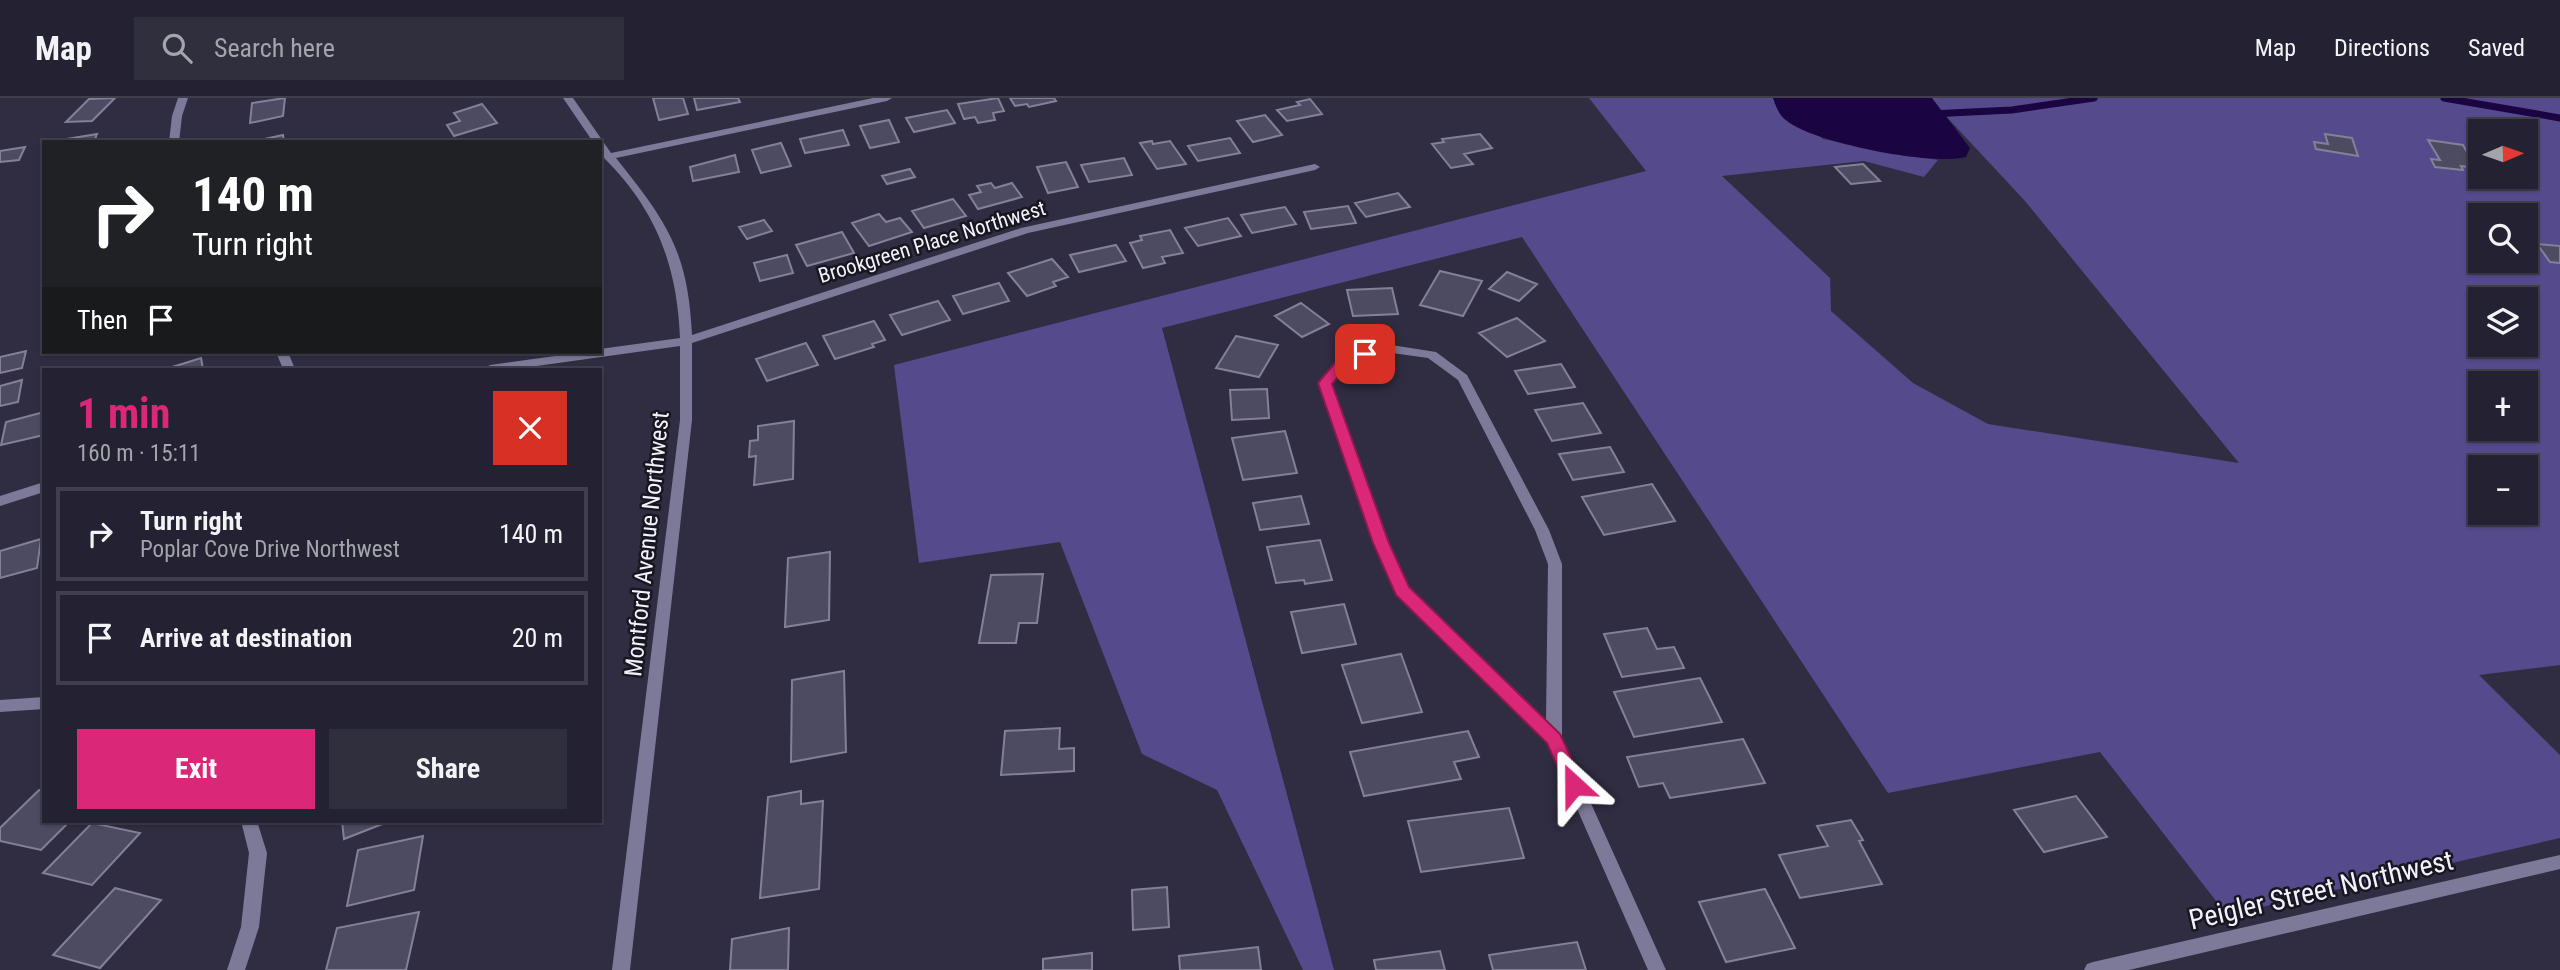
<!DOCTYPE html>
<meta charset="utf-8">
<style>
body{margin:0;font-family:"Roboto Condensed",sans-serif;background:#302f3e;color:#f1f3f6;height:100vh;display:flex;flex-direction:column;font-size:26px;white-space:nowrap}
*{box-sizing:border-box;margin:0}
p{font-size:23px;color:#a3a4ac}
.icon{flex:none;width:38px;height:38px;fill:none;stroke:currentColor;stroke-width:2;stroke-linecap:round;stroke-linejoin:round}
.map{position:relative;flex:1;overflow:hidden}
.sheet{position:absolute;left:42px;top:270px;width:560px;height:455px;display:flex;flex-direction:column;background:#242232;border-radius:0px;box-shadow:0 2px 5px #0004,0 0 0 2px #413f4d}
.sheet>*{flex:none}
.banner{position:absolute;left:42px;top:42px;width:560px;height:214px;border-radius:0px;box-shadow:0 2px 5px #0004,0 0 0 2px #413f4d;background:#202124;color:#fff;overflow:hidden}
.needle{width:46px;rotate:88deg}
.controls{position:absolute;left:2468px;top:21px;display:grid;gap:14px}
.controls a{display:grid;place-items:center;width:70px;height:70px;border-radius:0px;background:#242232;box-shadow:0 2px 5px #0004,0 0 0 2px #413f4d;font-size:35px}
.pin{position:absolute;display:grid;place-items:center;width:60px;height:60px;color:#fff;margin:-30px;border-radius:14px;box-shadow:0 4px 10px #0006}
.me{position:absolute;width:77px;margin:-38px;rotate:336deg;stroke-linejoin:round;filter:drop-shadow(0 0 5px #0008)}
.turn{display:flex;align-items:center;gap:24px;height:147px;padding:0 35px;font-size:32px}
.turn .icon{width:91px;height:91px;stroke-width:2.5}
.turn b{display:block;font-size:49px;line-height:60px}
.then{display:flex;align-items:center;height:66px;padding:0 35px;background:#0003;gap:14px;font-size:26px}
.round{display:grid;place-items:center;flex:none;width:74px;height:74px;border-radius:0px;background:#302f3e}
.head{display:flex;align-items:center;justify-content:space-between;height:119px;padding:0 35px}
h1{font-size:42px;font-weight:700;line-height:52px;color:#db2777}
.button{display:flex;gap:14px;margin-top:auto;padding:14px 35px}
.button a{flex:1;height:80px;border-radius:0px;background:#db2777;color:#fff;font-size:28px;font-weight:700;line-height:80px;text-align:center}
.button a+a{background:#302f3e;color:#f1f3f6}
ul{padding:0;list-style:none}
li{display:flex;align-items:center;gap:21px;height:94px;margin:0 14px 10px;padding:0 21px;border:4px solid #413f4d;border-radius:0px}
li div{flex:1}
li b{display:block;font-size:26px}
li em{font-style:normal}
header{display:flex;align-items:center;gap:42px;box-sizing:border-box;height:98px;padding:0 35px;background:#242232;border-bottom:2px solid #413f4d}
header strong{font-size:33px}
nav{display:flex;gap:38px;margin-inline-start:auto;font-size:24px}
.search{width:490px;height:63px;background:#302f3e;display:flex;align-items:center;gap:18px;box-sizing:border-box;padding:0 24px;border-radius:0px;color:#a3a4ac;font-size:26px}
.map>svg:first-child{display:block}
</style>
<header>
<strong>Map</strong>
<div class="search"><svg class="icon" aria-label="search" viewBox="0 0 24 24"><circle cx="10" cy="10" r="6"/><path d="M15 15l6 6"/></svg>Search here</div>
<nav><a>Map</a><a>Directions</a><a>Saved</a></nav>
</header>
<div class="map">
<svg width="2560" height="872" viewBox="0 0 2560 872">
<rect width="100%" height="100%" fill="#302d42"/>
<path fill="#554a8b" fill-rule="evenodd" d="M1589,0H1773L1823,41L1938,62L1924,79L1864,63L1722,78L1830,180L1831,213L1913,285L1988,326L2239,365L2025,103L1929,0H2560V567L2479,577L2560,657V740L2227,817L2100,654L1888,695L1522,139L1162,230L1334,872H1303L1217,692L1142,656L1060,444L919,465L894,267L1646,73ZM2480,33H2525V79H2480ZM2480,117H2525V163H2480ZM2480,201H2525V247H2480ZM2480,285H2525V331H2480ZM2480,369H2525V415H2480Z"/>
<path fill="#1a0542" d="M1773,0H1932L1970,50L1966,59C1931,68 1815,45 1787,23C1779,17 1776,9 1773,0Z"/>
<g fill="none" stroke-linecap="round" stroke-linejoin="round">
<path stroke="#1a0542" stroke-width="7" d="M2444,0L2560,20
M1930,16L2012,12L2094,0"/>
</g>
<path fill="#4d4b61" stroke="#838098" stroke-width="2" d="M115,0L92,23L66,24L89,1Z
M285,0L283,18L250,25L252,5Z
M653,0H683L688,16L659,22Z
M694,0H738L740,4L697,12Z
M998,0L1004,13L993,15L995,22L978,25L975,19L964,21L958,6Z
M1010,0H1054L1056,3L1029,9L1027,6L1015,8Z
M1310,1L1322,16L1287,23L1277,12L1300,7L1297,4Z
M482,6L497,25L454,38L447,27L460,23L454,15Z
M947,12L955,25L914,34L906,20Z
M1265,17L1282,37L1253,44L1237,23Z
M889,22L899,44L870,50L860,28Z
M843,32L849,47L805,55L800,41Z
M97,36L94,44H66L67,41Z
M1480,36L1492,50L1464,56L1473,66L1451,70L1432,46L1444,44L1442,41Z
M2325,36L2352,40L2358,58L2316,51L2314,44L2328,46Z
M283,37L284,44H255V43Z
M1230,40L1240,55L1198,63L1188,48Z
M2428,42L2463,47L2476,70L2461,68L2463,72L2435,69L2431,61L2440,62Z
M1152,43L1153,46L1170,43L1186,66L1157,71L1140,45Z
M781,45L791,68L761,75L752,52Z
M25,49L19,62L0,64V53Z
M735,57L739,74L693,83L690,69Z
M1124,60L1132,77L1089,84L1081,67Z
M1066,64L1078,89L1048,95L1037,69Z
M1863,66L1880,83L1851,86L1835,69Z
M910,71L915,79L887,86L882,78Z
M991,85L995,90L1012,85L1022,99L978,111L969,97L981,94L977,88Z
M1398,95L1410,109L1366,119L1355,105Z
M953,101L966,118L924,130L912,113Z
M1348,108L1356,125L1311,131L1304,114Z
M1285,109L1296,126L1252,135L1241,117Z
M879,116L886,124L900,120L912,134L869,148L852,125Z
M1228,120L1241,138L1198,148L1185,130Z
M764,122L772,133L747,141L739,129Z
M1170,132L1183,155L1162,159L1165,165L1143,170L1130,145L1142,142L1140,138Z
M842,134L854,155L807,168L796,147Z
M2537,146L2560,148V165L2550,164Z
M1116,147L1126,163L1079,174L1070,157Z
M787,157L793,175L760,183L754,165Z
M1052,161L1068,179L1053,184L1056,188L1027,198L1008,175Z
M1440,173L1482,183L1463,218L1420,207Z
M1507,174L1537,186L1519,203L1489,191Z
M999,185L1009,203L963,216L953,198Z
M1392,190L1398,216L1353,218L1347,192Z
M938,203L950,222L902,237L890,217Z
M1301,205L1329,226L1302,239L1275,218Z
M1517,220L1545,243L1507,259L1479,235Z
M874,223L885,242L872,246L874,249L835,261L823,238Z
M1236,238L1278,247L1259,279L1216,270Z
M806,245L818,267L767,283L756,261Z
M26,253L22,270L0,275V259Z
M201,260L203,271H166Z
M1561,266L1575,289L1528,296L1515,273Z
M22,282L18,304L0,308V288Z
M1267,291L1269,320L1232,322L1230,292Z
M1583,305L1601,335L1552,343L1535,312Z
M44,314V337L1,347L6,324Z
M794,323L793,381L754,387L756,358L749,359L750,343L758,342V328Z
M1285,333L1297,375L1243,382L1232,340Z
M1610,349L1624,374L1573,382L1559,356Z
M1652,386L1675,423L1604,437L1582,399Z
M1301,398L1309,426L1260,432L1253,405Z
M41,441L37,470L0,480V453Z
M1320,442L1332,482L1305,486L1304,482L1276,485L1267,449Z
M830,454L829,522L785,529L788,460Z
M1043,476L1037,525H1019L1016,545H979L991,477Z
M1344,506L1356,546L1302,555L1291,514Z
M1647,530L1657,551L1674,549L1684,570L1622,579L1604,536Z
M1401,556L1422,614L1362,625L1342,567Z
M844,573L846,654L791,664L792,582Z
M1700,580L1722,624L1634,639L1614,594Z
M1060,630L1059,651L1074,650V673L1001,677L1005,633Z
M1468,633L1479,659L1454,664L1461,681L1364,698L1350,654Z
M1743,641L1765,685L1670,700L1663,685L1639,689L1627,659Z
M39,692L44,693V723H70L41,752L0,743V730Z
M801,693V706L823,703L819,791L760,800L768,699Z
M2076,698L2107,739L2044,754L2014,712Z
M1509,710L1524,760L1421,774L1408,723Z
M1851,722L1863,742L1859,743L1882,786L1800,800L1779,757L1828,748L1817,728Z
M342,723H390L344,741Z
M92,725L140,735L92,787L43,775Z
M423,738L414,792L347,808L358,752Z
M1167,789L1169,829L1133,832L1132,792Z
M115,790L161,802L100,870L53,857Z
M1765,791L1795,850L1726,864L1699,804Z
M419,814L406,872H326L337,830Z
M789,830L788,872H730L732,841Z
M1577,844L1586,872H1493L1489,857Z
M1258,849L1261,872H1180L1179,858Z
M1440,853L1445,872H1376L1374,862Z
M1092,855V872H1043V861Z"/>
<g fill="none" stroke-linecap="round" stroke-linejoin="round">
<path fill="#7d7a99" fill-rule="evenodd" d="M178,0H188L182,18L179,44H169L172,18Z
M563,0H573L611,55L873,0H892L887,3L616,60C667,124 688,153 692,237L1021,130L1315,66L1320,69L1315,72L1028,135L692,245V322L630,872H612L680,322V248L515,271H484L490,267L584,254H600V251L680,240C677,167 656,111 603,59L600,54V44H593Z
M1385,246L1436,254L1467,277L1549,432L1562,466V641L1666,872H1648L1548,645L1395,492L1373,445L1319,285L1341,259ZM1385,254L1428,260L1458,282L1535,432L1548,466L1546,623L1408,489L1387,445L1331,285L1349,265Z
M276,254H288L295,271H283Z
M44,384V394L0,408V398Z
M44,599V611L0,614V602Z
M241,723H257L267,755L259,829L245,872H227L241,829L249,755Z
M2560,757V771L2129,872H2084L2087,866L2093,864Z"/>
</g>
<path fill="#db2777" stroke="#8e194d" stroke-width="2" d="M1365,252L1372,256L1370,259L1350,265L1332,286L1389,445L1409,489L1560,636L1584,687L1581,693L1574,695L1568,693L1547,645L1396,497L1373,445L1318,285L1340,259Z"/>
<g text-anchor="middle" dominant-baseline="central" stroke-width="5" stroke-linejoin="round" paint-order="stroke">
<g font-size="21" fill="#f2f1ff" stroke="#181720">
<text transform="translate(932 144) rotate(-17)">Brookgreen Place Northwest</text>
</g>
<g font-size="24" fill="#f2f1ff" stroke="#181720">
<text transform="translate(647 446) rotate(-84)">Montford Avenue Northwest</text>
</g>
<g font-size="28" fill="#f2f1ff" stroke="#181720">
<text transform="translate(2321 792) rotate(-13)">Peigler Street Northwest</text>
</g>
</g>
</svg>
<div class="controls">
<a><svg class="needle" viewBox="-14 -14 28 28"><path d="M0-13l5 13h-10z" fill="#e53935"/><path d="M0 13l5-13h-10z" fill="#a3a4ac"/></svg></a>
<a><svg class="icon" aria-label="search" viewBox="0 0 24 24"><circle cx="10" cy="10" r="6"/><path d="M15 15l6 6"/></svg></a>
<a><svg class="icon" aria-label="layers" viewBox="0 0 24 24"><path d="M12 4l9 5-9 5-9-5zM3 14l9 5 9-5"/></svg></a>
<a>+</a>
<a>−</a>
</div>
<div class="pin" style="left:1365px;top:256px;background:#d93025"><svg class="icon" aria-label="arrive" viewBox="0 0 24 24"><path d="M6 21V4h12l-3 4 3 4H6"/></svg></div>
<svg class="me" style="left:1574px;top:687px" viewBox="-20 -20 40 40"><path d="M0-17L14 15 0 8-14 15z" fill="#db2777" stroke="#fff" stroke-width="4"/></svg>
<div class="banner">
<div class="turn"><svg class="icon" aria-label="right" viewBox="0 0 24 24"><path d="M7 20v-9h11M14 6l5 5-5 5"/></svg><div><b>140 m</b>Turn right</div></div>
<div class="then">Then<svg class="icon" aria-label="arrive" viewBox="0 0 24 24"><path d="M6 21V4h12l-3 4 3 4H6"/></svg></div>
</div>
<section class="sheet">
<div class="head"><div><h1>1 min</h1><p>160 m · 15:11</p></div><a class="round" style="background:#d93025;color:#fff"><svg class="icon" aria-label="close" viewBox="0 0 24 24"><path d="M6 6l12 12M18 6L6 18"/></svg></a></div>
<ul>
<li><svg class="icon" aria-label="right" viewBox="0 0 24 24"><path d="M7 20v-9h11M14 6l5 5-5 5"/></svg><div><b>Turn right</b><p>Poplar Cove Drive Northwest</p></div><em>140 m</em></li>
<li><svg class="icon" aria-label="arrive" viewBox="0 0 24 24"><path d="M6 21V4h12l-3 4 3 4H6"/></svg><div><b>Arrive at destination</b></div><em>20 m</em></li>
</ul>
<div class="button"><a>Exit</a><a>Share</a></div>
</section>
</div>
